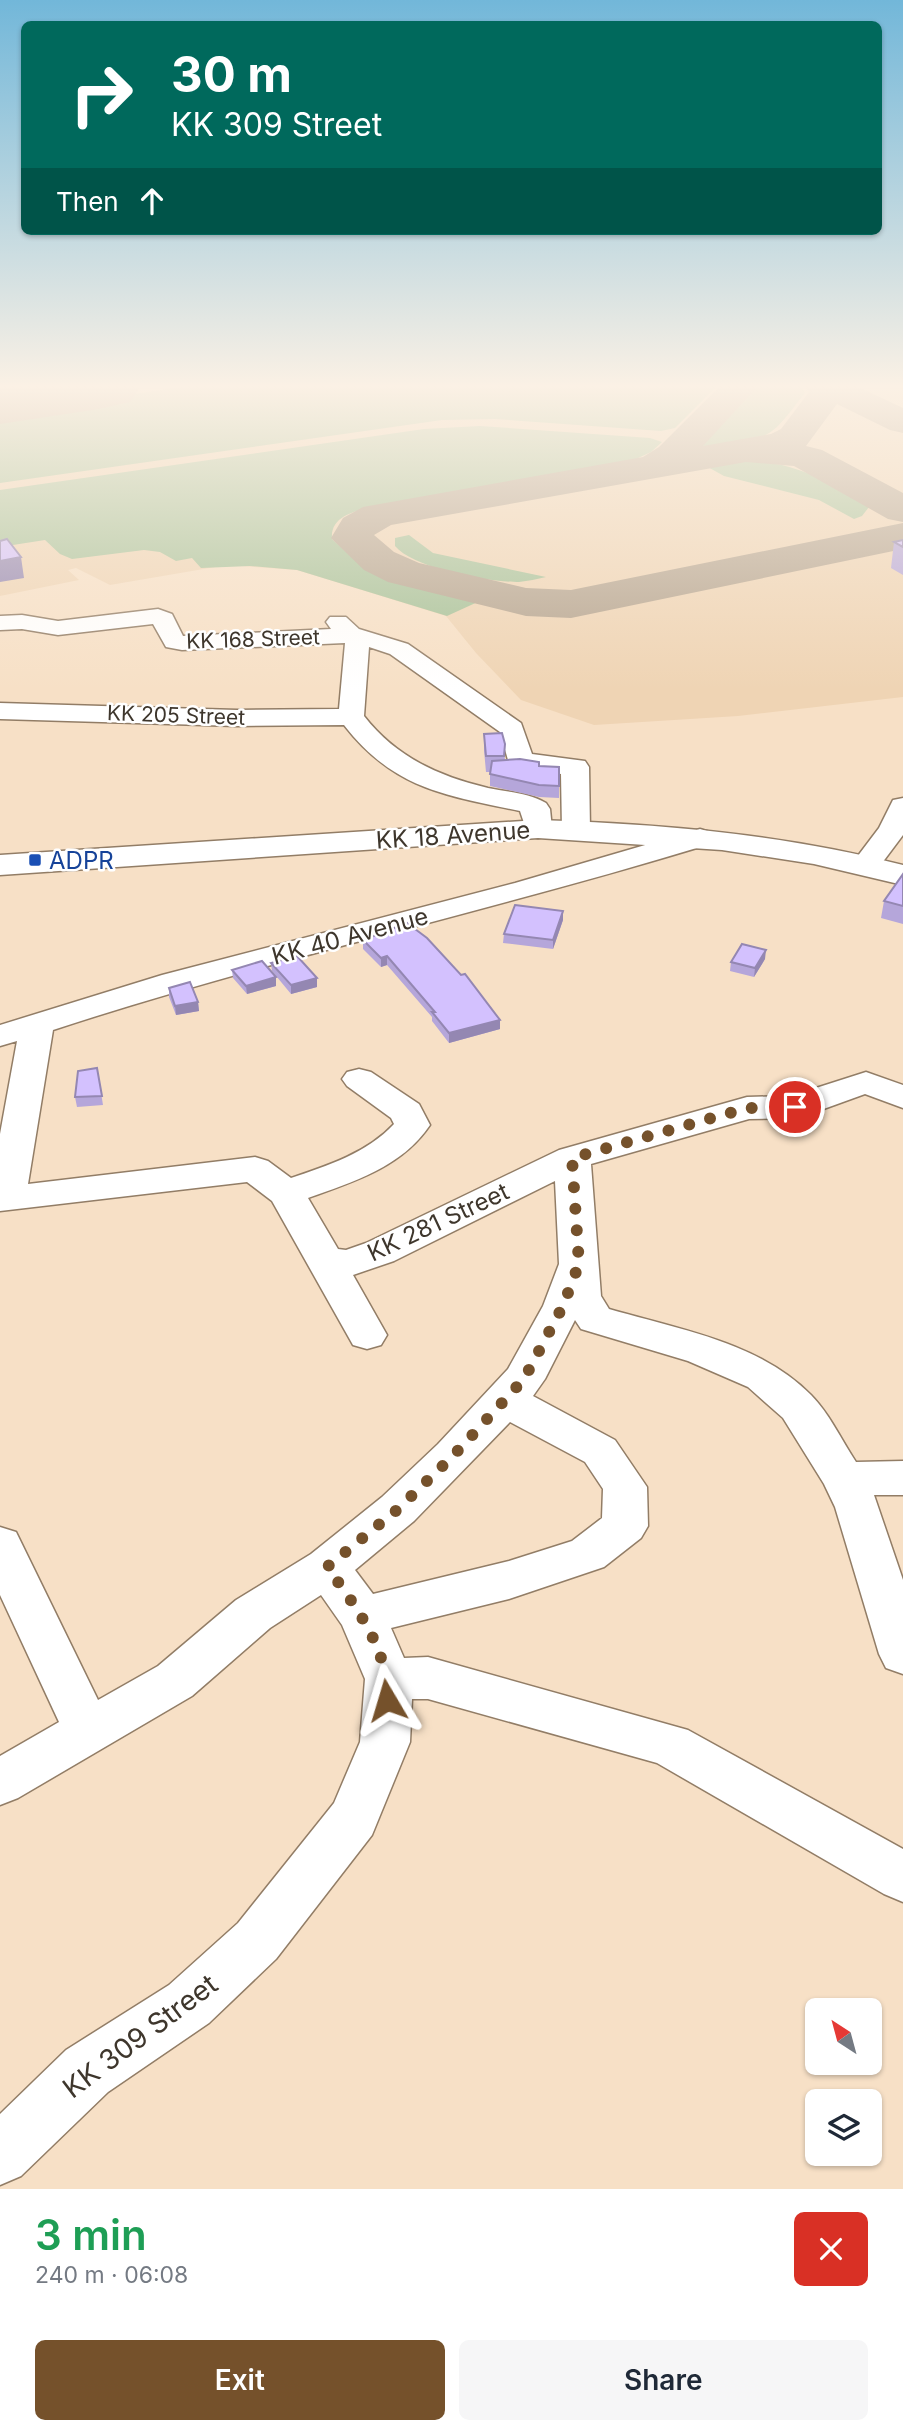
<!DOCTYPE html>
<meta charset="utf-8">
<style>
body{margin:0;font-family:Inter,sans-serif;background:#f6f6f7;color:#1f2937;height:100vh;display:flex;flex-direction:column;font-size:26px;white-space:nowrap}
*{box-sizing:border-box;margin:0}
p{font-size:23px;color:#747a83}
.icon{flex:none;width:38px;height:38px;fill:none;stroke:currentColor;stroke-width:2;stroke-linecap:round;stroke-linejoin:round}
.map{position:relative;height:2189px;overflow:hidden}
.drawer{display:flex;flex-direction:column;background:#fff;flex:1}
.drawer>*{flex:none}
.hud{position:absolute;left:21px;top:21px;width:861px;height:214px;border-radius:10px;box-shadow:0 2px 5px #0004;background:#00695c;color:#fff;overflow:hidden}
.needle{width:46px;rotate:324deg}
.controls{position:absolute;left:805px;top:1998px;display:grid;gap:14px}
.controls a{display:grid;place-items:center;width:77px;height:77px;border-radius:10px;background:#fff;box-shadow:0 2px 5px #0004;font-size:35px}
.pin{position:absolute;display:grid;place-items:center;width:60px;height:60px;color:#fff;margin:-30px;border:4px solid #fff;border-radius:50%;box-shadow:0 2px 7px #0007}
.me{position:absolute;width:77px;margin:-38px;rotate:353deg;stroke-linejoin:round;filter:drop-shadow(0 0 5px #0008)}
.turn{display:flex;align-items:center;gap:24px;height:147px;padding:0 35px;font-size:32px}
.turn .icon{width:91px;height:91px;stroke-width:2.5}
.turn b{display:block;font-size:49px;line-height:60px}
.then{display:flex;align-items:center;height:66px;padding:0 35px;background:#0003;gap:14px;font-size:26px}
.round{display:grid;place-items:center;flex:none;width:74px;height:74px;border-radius:10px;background:#f6f6f7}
.overview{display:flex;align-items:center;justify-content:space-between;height:119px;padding:0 35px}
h1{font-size:42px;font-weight:600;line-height:52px;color:#1e9e55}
.primary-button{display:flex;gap:14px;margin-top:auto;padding:14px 35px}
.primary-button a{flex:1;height:80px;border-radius:10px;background:#75512b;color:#fff;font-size:28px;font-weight:600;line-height:80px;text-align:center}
.primary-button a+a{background:#f6f6f7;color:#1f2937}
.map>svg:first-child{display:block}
</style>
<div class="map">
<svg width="903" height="2189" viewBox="0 0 903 2189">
<rect width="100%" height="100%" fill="#f7e0c6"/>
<path fill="#efd4b4" d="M0,383H903V697L738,716L594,725L521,700L476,653L446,616L297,570L227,565L110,585L76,568L68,570L79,580L0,596Z"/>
<path fill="#a6c198" d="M208,383H720L675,428L661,431L495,419L442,420L0,483V414Z
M759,383H800L805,393C796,404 787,417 777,427C756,446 721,447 694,451Z
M480,426L650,438L662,442L651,452L636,459L373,507C355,511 330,516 332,539L366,570L482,600L447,616L297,570L250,566L201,568L192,558L176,561L160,552L144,550L72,559L60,554L45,540L0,547V490L424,429Z
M748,461C791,461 825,480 862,500L869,507L862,516L854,519L819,500L724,476L706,466Z
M409,535L433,553L546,577C537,579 528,581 519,582C490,582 414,569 395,546V538Z"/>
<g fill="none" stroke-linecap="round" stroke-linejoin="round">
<path fill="#b5a48f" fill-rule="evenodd" d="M723,383H761L703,446L771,434L781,429L809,392L802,383H850L903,408V433L890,430L837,404L806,446L822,450L903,493V522L888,519L794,466L746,462L391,525L374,535L394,552L419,563L526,588L571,590L903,523V549L571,618L526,616L388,582L364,570L331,538L343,518L363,507L643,457L659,447Z"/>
<path fill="#b5a48f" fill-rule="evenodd" d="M0,383H143L130,402L99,409L0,424Z"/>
<defs>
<path id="minor" d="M158,609L172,614L183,636L331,629L326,622L330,617H346L359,629L408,644L521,723L532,754L585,761L589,767L590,830L586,836L576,839L566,836L562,830L561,774L510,767L500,732L390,654L369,647L364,716C396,757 438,776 488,788C507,792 529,793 546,803L550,809L552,829L548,835L538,838L528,835L520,811C444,795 394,789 344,725L237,726L0,719V703L237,710L339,709L345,643L182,650L166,647L153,624L58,635L22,629L0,630V616L22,615L58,621Z
M903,798V835L876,871L866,874L856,871L851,865L879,828L893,800Z
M700,829L710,832L714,838L710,844C492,911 269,959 53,1030L28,1184L255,1157L268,1161L291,1178C327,1166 367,1153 394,1124L391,1118L347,1086L342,1079L347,1072L359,1069L371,1072L419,1104L430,1125C402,1167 353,1182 308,1198L338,1249L346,1250L366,1243L559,1150L747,1097L791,1096L866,1072L903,1085V1108L865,1094L807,1115L795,1118L749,1119L591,1164L601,1296L609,1309C678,1329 759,1342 811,1395C829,1413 842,1441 856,1462L903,1461V1495H874L903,1580V1674L886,1668L879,1654L835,1507L824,1484L783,1418L748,1387L688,1361L581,1329L575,1320L545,1379L533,1396L615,1440L647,1487L648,1526L641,1538L604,1567L509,1599L391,1628L404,1658L428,1657L688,1730L903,1849V1902L884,1894L657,1763L428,1699H412L410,1742L372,1835L276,1959L209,2023L108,2092L21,2176L0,2185V2114L66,2050L169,1985L238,1923L334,1803L360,1742L365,1679L342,1625L321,1595L270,1628L192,1696L18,1798L0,1805V1756L59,1722L0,1595V1527L16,1532L98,1700L158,1666L236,1600L311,1554L382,1497L438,1444L508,1369L543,1306L559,1264L555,1181L394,1261L353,1275L387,1335L381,1345L367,1349L353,1345L272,1201L247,1182L0,1211V1134L17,1041L0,1046V1025L162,975L515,883ZM510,1422L585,1462L603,1489L602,1518L572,1541L509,1561L373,1594L355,1570L414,1521Z"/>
<path id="major" d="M538,820C662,824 783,834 903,865V885L814,864L722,850L538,838L0,875V855Z"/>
</defs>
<use href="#minor" stroke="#927d66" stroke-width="3"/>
<use href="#major" stroke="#927d66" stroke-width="3"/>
<use href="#minor" fill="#fff" fill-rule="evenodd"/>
<use href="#major" fill="#fff" fill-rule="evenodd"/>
</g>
<path fill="#b5a6da" d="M903,540V575L891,568L894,542Z
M502,733L505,760L539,766L559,786V798L539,797L490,786V772H486L484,750V734Z
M903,874V924L881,918L884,901Z
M563,920L553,949L503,943L504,934Z
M363,940L500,1020V1029L449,1043L432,1021V1017L387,965L381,967L363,949Z
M765,959L754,977L730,971L731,962Z
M271,963L317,978V987L291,994L272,971Z
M232,970L276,977V986L247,994L233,978Z
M169,988L198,1002L199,1011L176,1015L169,997Z
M97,1068L103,1105L77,1107L75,1097Z"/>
<path fill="#9487b2" d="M21,557L24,578L0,582V561Z
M563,911V920L553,949V940Z
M766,950L765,959L754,977L755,968Z
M387,956V965L381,967V958Z
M276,977V986L247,994L246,986Z
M317,978V987L291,994V985Z
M198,1002L199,1011L176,1015L175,1006Z
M500,1020V1029L449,1043V1033Z"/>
<path fill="#d3c1fe" stroke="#9487b2" stroke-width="2" d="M7,539L21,557L0,561V541Z
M903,540V547L894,542Z
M502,733L505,744L504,756H486L484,734Z
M520,759L539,762V766L559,767V786L539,785L490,774L492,761Z
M903,874V906L884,901Z
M515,905L563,911L553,940L504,934Z
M407,923L427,938L461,975L465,974L500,1020L449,1033L432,1012H435L387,956L381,958L363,940Z
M742,944L766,950L755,968L731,962Z
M297,956L317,978L291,985L271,963Z
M262,961L276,977L246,986L232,970Z
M190,982L198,1002L175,1006L169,988Z
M97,1068L102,1096L75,1097L78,1071Z"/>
<linearGradient id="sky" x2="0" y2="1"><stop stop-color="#72b7d9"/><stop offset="0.56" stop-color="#fbf1e5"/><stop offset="1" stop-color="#fbf1e5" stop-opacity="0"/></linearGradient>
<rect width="903" height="690" fill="url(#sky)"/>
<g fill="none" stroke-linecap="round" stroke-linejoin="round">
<path stroke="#75512b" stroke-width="12" stroke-dasharray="0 21.6" d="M387,1700C390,1651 355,1605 327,1567L398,1509L453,1456L524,1379L563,1306L579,1264L572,1158L747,1108L795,1107"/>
</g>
<rect fill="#1a4fb4" stroke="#fff" stroke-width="2.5" x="28" y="853" width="14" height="14" rx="3.5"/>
<g text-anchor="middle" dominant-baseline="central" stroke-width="5" stroke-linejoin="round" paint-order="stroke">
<g font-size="21" fill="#3e362c" stroke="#fff">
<text transform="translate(253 639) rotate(-2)">KK 168 Street</text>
<text transform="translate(176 715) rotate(2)">KK 205 Street</text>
</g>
<g font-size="24" fill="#3e362c" stroke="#fff">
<text transform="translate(453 835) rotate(-4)">KK 18 Avenue</text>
<text transform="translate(350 936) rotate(-15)">KK 40 Avenue</text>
<text transform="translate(438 1222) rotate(-25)">KK 281 Street</text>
</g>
<g font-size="24" fill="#164399" stroke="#fff" text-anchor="start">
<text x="49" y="860">ADPR</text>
</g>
<g font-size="28" fill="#3e362c" stroke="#fff">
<text transform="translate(140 2036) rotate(-37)">KK 309 Street</text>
</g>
</g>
</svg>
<div class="controls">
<a><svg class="needle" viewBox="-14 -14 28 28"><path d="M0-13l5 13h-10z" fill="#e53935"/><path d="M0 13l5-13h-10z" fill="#747a83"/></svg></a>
<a><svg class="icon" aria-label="layers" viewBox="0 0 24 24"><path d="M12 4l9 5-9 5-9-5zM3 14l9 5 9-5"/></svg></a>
</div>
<div class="pin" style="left:795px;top:1107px;background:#d93025"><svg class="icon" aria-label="arrive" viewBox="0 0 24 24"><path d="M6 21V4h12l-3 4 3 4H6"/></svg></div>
<svg class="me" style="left:387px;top:1700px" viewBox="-20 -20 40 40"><path d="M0-17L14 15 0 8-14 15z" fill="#75512b" stroke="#fff" stroke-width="4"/></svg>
<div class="hud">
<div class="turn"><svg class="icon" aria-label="right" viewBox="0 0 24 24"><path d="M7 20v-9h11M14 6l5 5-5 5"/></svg><div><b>30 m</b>KK 309 Street</div></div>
<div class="then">Then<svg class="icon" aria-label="ahead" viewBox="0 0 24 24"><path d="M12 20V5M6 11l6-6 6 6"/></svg></div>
</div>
</div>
<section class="drawer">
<div class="overview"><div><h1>3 min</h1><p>240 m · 06:08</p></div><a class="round" style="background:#d93025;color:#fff"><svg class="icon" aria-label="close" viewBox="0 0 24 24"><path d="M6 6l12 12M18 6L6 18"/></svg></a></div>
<div class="primary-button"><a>Exit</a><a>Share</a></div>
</section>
